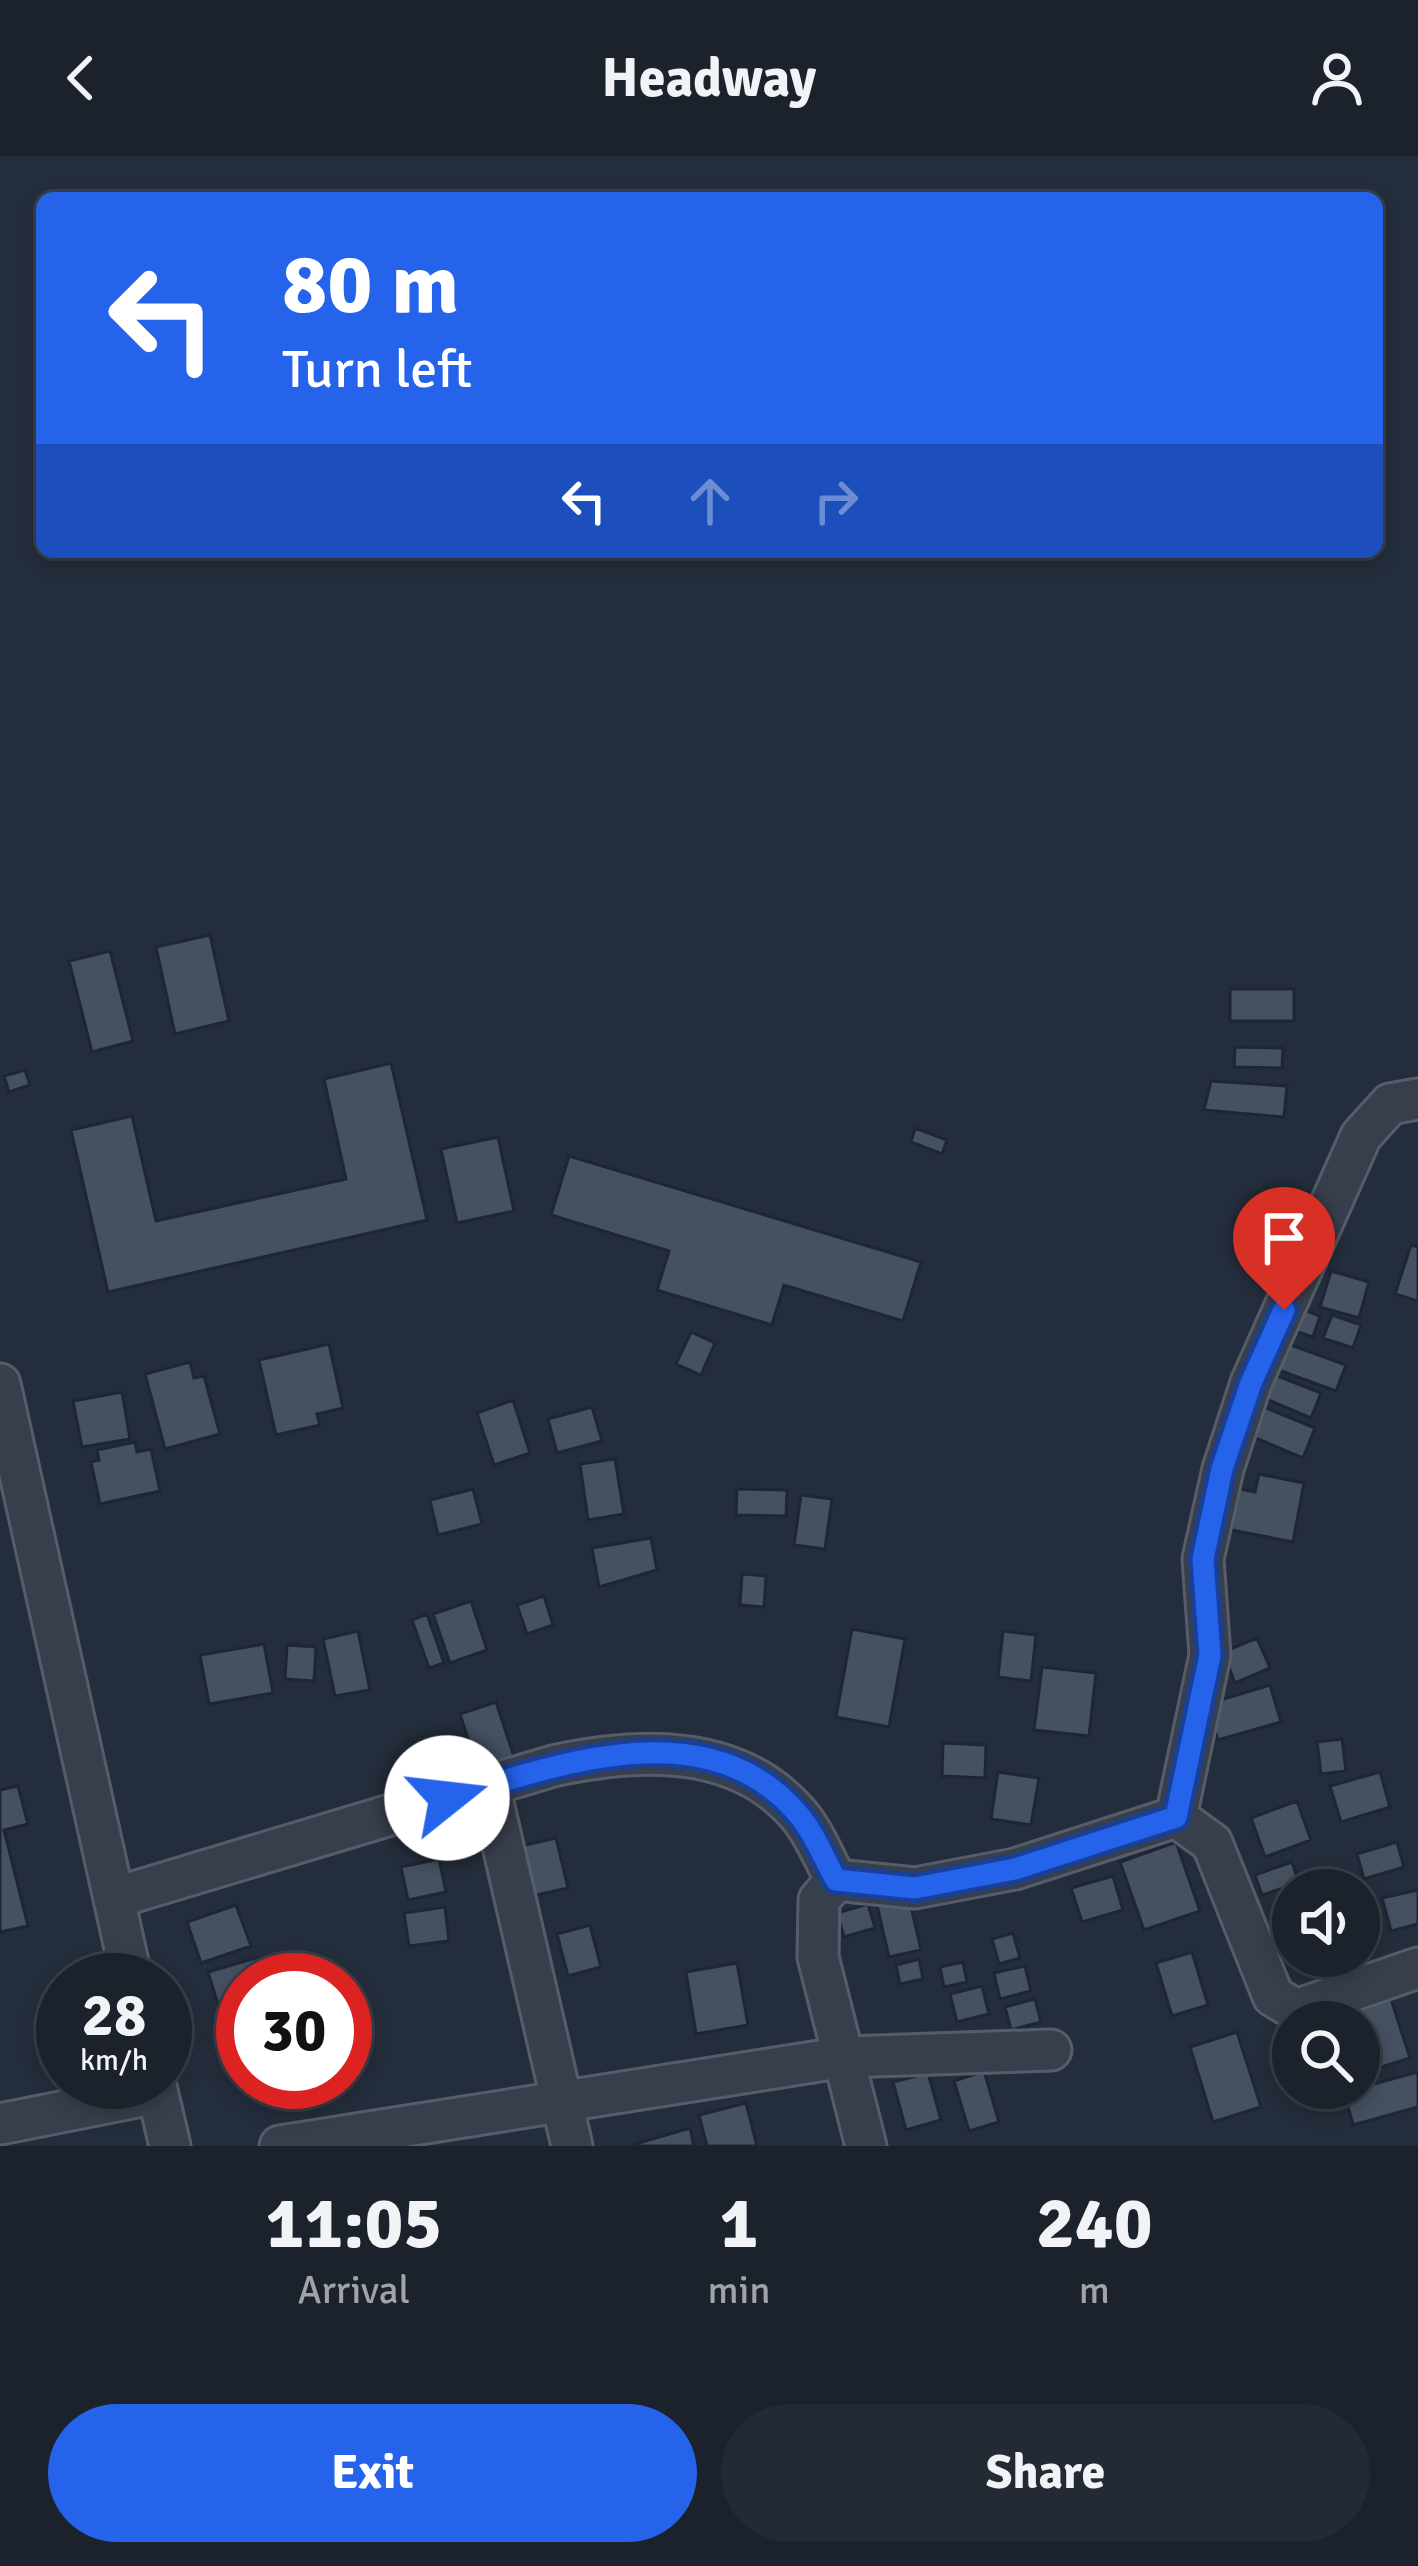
<!DOCTYPE html>
<style>
body{margin:0;font-family:Signika,sans-serif;background:#242a34;color:#f1f3f6;height:100vh;display:flex;flex-direction:column;font-size:45px;white-space:nowrap}
*{box-sizing:border-box;margin:0}
p{font-size:39px;color:#a0a4a9}
.icon{flex:none;width:66px;height:66px;fill:none;stroke:currentColor;stroke-width:2;stroke-linecap:round;stroke-linejoin:round}
.map{position:relative;height:1990px;overflow:hidden}
.details{display:flex;flex-direction:column;background:#1b222c;flex:1}
.details>*{flex:none}
.guide{position:absolute;left:36px;top:36px;width:1347px;height:366px;border-radius:18px;box-shadow:0 6px 18px #0003,0 0 0 3px #393f48;background:#2563eb;color:#fff;overflow:hidden}
.fabs{position:absolute;left:1272px;top:1713px;display:grid;gap:24px}
.fabs a{display:grid;place-items:center;width:108px;height:108px;border-radius:50%;background:#1b222c;box-shadow:0 6px 18px #0003,0 0 0 3px #393f48;font-size:60px}
.speed{position:absolute;left:36px;top:1797px;display:flex;gap:24px;font-size:60px;font-weight:700;text-align:center}
.speed>*{display:grid;place-content:center;width:156px;height:156px;border-radius:50%;background:#1b222c;box-shadow:0 6px 18px #0003,0 0 0 3px #393f48;line-height:1}
.speed small{font-size:30px;font-weight:400}
.speed .limit{border:18px solid #d22;background:#fff;color:#111}
.pin{position:absolute;display:grid;place-items:center;width:102px;height:102px;color:#fff;margin:-123px -51px;border-radius:50% 50% 50% 0;rotate:-45deg;box-shadow:0 0 12px #0007}
.pin .icon{rotate:45deg}
.me{position:absolute;width:132px;margin:-66px;rotate:74deg;stroke-linejoin:round;filter:drop-shadow(0 0 9px #0008)}
.turn{display:flex;align-items:center;gap:42px;height:252px;padding:0 48px;font-size:54px}
.turn .icon{width:156px;height:156px;stroke-width:2.5}
.turn b{display:block;font-size:84px;line-height:102px}
.lanes{display:flex;align-items:center;height:114px;padding:0 48px;background:#0003;justify-content:center;gap:60px;direction:ltr}
.lanes .off{opacity:.35}
.eta{display:flex;justify-content:space-evenly;align-items:center;height:204px;text-align:center}
.eta b{font-size:72px;font-weight:700;line-height:84px}
.action{display:flex;gap:24px;margin-top:auto;padding:24px 48px}
.action a{flex:1;height:138px;border-radius:72px;background:#2563eb;color:#fff;font-size:48px;font-weight:700;line-height:138px;text-align:center}
.action a+a{background:#242a34;color:#f1f3f6}
header{display:flex;justify-content:space-between;align-items:center;height:156px;padding:0 48px;background:#1b222c;font-size:54px;font-weight:700}
.map>svg:first-child{display:block}
</style>
<header><svg class="icon" aria-label="back" viewBox="0 0 24 24"><path d="M15 5l-7 7 7 7"/></svg>Headway<svg class="icon" aria-label="person" viewBox="0 0 24 24"><circle cx="12" cy="8" r="4"/><path d="M4 21q1-7 8-7t8 7"/></svg></header>
<div class="map">
<svg width="1418" height="1990" viewBox="0 0 1418 1990">
<rect width="100%" height="100%" fill="#242d3b"/>
<path fill="#455060" stroke="#1f2633" stroke-width="3" d="M210,779L229,865L175,878L156,791Z
M110,795L133,885L92,896L69,805Z
M1230,833H1294V865H1230Z
M1235,891L1283,892L1282,912L1234,911Z
M391,907L427,1064L108,1136L71,974L132,960L156,1065L346,1023L324,923Z
M25,914L30,929L9,936L4,920Z
M1211,925L1287,930L1284,961L1204,954Z
M915,972L947,984L942,998L911,986Z
M498,981L514,1055L457,1067L441,993Z
M569,1000L921,1106L903,1165L784,1129L772,1169L657,1134L669,1095L551,1059Z
M1411,1089L1418,1091V1145L1395,1138Z
M1331,1115L1369,1126L1359,1162L1320,1151Z
M1294,1150L1320,1160L1313,1181L1286,1172Z
M1332,1159L1361,1169L1353,1192L1323,1182Z
M691,1176L715,1187L701,1219L676,1208Z
M1280,1185L1346,1209L1336,1235L1270,1211Z
M329,1188L343,1252L317,1258L320,1269L276,1279L259,1204Z
M190,1206L194,1222L204,1220L220,1278L165,1293L145,1218Z
M1275,1219L1321,1237L1311,1262L1266,1243Z
M122,1236L130,1283L82,1291L73,1245Z
M513,1244L530,1297L494,1309L477,1257Z
M1259,1249L1315,1272L1303,1302L1246,1278Z
M592,1251L602,1285L557,1297L548,1263Z
M135,1286L137,1296L151,1293L160,1335L100,1348L91,1306L99,1304L97,1294Z
M615,1303L624,1358L588,1364L580,1308Z
M1259,1318L1304,1327L1293,1386L1222,1372L1230,1331L1255,1336Z
M473,1333L482,1368L438,1379L430,1344Z
M737,1333L787,1334L786,1360L736,1359Z
M801,1339L832,1343L825,1393L794,1389Z
M651,1382L657,1414L599,1431L592,1392Z
M742,1418L766,1420L764,1451L740,1449Z
M544,1440L553,1469L527,1478L517,1449Z
M471,1445L487,1494L450,1507L433,1458Z
M427,1458L444,1507L429,1512L412,1464Z
M852,1473L905,1483L889,1571L836,1561Z
M358,1475L370,1534L335,1540L323,1483Z
M1003,1475L1036,1479L1031,1525L998,1521Z
M1257,1482L1270,1512L1235,1527L1223,1496Z
M264,1488L273,1537L209,1548L200,1499Z
M287,1489L316,1491L314,1525L285,1523Z
M1042,1511L1096,1517L1089,1580L1034,1574Z
M1270,1529L1281,1566L1218,1584L1207,1548Z
M496,1546L514,1601L478,1613L460,1558Z
M1342,1583L1346,1615L1321,1618L1317,1586Z
M943,1587L986,1589L985,1622L942,1620Z
M998,1616L1039,1622L1031,1669L991,1663Z
M1380,1616L1390,1651L1341,1666L1330,1630Z
M18,1630L28,1668L4,1674L28,1770L0,1776V1634Z
M1297,1645L1311,1684L1265,1701L1251,1662Z
M556,1682L568,1732L527,1741L516,1691Z
M1176,1686L1200,1755L1144,1774L1120,1706Z
M1397,1686L1404,1711L1364,1723L1357,1698Z
M439,1703L446,1736L408,1744L401,1711Z
M1292,1706L1299,1727L1262,1739L1255,1719Z
M1113,1720L1123,1754L1082,1766L1071,1732Z
M1418,1734V1768L1391,1775L1382,1742Z
M909,1742L921,1794L889,1801L877,1749Z
M868,1748L875,1772L844,1781L837,1757Z
M236,1749L251,1790L201,1807L187,1766Z
M445,1751L449,1785L409,1790L404,1757Z
M590,1769L601,1811L568,1820L557,1778Z
M1013,1777L1020,1802L999,1808L992,1783Z
M1192,1796L1208,1849L1172,1860L1156,1807Z
M263,1800L270,1824H243V1851L221,1858L208,1816Z
M919,1803L923,1823L900,1828L896,1809Z
M963,1806L967,1826L944,1831L940,1811Z
M737,1807L748,1869L696,1878L686,1816Z
M1025,1810L1031,1835L1000,1843L994,1817Z
M982,1830L989,1858L957,1866L950,1838Z
M1390,1840L1410,1902L1359,1918V1866H1310Z
M1035,1843L1041,1866L1011,1874L1005,1851Z
M1237,1876L1261,1951L1213,1966L1190,1891Z
M984,1915L999,1966L969,1975L954,1925Z
M1418,1916V1951L1353,1969L1344,1936Z
M928,1917L941,1964L906,1974L893,1926Z
M746,1947L757,1990H707L699,1959Z
M690,1972L694,1990H636L635,1988Z"/>
<g fill="none" stroke-linecap="round" stroke-linejoin="round">
<defs>
<path id="street" d="M0,1228L132,1824
M489,1629L572,1990
M1176,1661L1210,1499L1203,1403L1223,1313L1251,1227L1361,980L1390,948L1418,943
M836,1724L819,1744L818,1801L866,1990
M114,1742L553,1610C636,1592 736,1586 798,1658C814,1676 824,1703 836,1724L915,1732L1015,1713L1176,1661L1212,1687L1273,1840L1296,1854L1418,1812
M155,1926L170,1990
M0,1968L157,1937
M280,1990L845,1901L1051,1894"/>
</defs>
<use href="#street" stroke="#565d6a" stroke-width="45"/>
<use href="#street" stroke="#383f4c" stroke-width="39"/>
</g>
<g fill="none" stroke-linecap="round" stroke-linejoin="round">
<defs>
<path id="route" d="M447,1642C557,1609 708,1552 798,1658C814,1676 824,1703 836,1724L915,1732L1015,1713L1176,1661L1210,1499L1203,1403L1222,1313L1251,1227L1284,1154"/>
</defs>
<use href="#route" stroke="#184099" stroke-width="30"/>
<use href="#route" stroke="#2563eb" stroke-width="21"/>
</g>
</svg>
<div class="fabs">
<a><svg class="icon" aria-label="sound" viewBox="0 0 24 24"><path d="M4 9h4l5-4v14l-5-4H4zM17 9q2 3 0 6"/></svg></a>
<a><svg class="icon" aria-label="search" viewBox="0 0 24 24"><circle cx="10" cy="10" r="6"/><path d="M15 15l6 6"/></svg></a>
</div>
<div class="speed"><div>28<small>km/h</small></div><div class="limit">30</div></div>
<div class="pin" style="left:1284px;top:1154px;background:#d93025"><svg class="icon" aria-label="arrive" viewBox="0 0 24 24"><path d="M6 21V4h12l-3 4 3 4H6"/></svg></div>
<svg class="me" style="left:447px;top:1642px" viewBox="-20 -20 40 40"><circle r="19" fill="#fff"/><path d="M0-13L10 11 0 6-10 11z" fill="#2563eb"/></svg>
<div class="guide">
<div class="turn"><svg class="icon" aria-label="left" viewBox="0 0 24 24"><path d="M17 20v-9H6M10 6l-5 5 5 5"/></svg><div><b>80 m</b>Turn left</div></div>
<div class="lanes"><svg class="icon" aria-label="left" viewBox="0 0 24 24"><path d="M17 20v-9H6M10 6l-5 5 5 5"/></svg><svg class="icon off" aria-label="ahead" viewBox="0 0 24 24"><path d="M12 20V5M6 11l6-6 6 6"/></svg><svg class="icon off" aria-label="right" viewBox="0 0 24 24"><path d="M7 20v-9h11M14 6l5 5-5 5"/></svg></div>
</div>
</div>
<section class="details">
<div class="eta">
<div><b>11:05</b><p>Arrival</p></div>
<div><b>1</b><p>min</p></div>
<div><b>240</b><p>m</p></div>
</div>
<div class="action"><a>Exit</a><a>Share</a></div>
</section>
